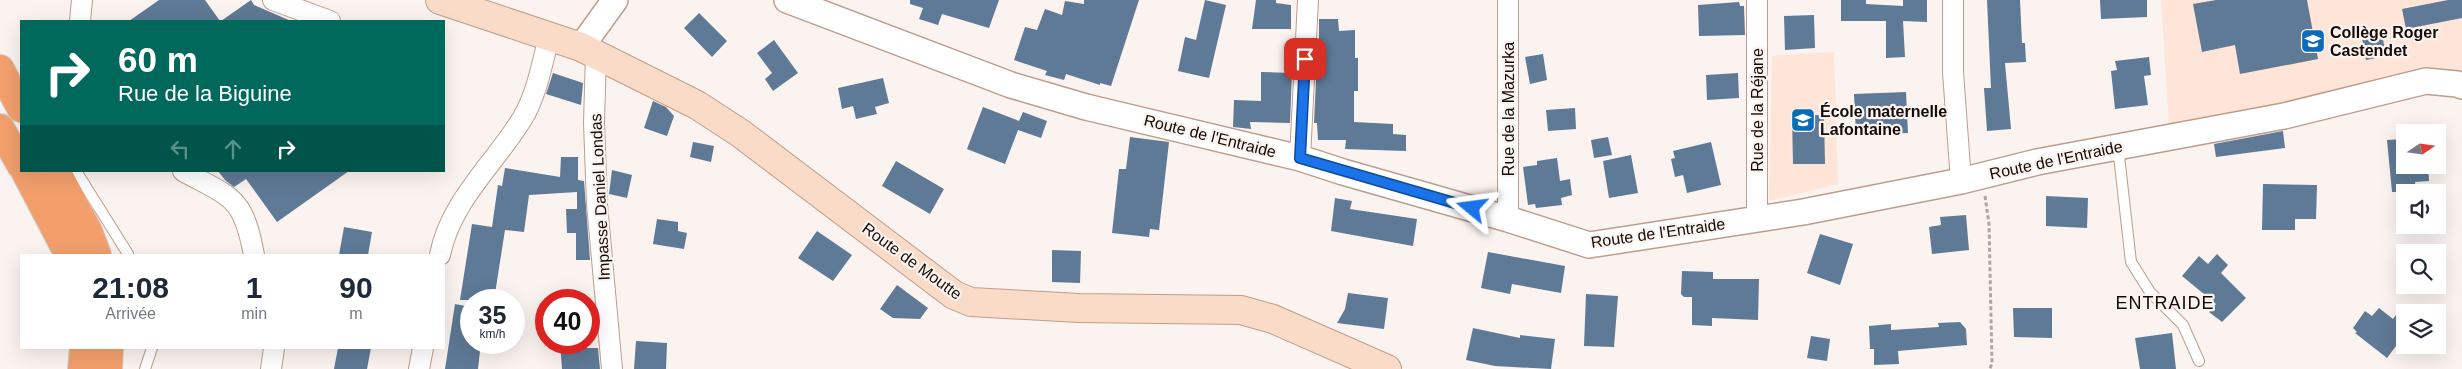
<!DOCTYPE html>
<html lang="fr">
<meta charset="utf-8">
<style>
body{margin:0;font-family:Helvetica,sans-serif;background:#f2f2f3;color:#1f2937;height:100vh;display:flex;flex-direction:column;font-size:19px;white-space:nowrap}
*{box-sizing:border-box;margin:0}
p{font-size:16px;color:#747a83}
.icon{flex:none;width:28px;height:28px;fill:none;stroke:currentColor;stroke-width:2;stroke-linecap:round;stroke-linejoin:round}
.map{position:relative;flex:1;overflow:hidden}
.side{position:absolute;left:20px;top:254px;width:425px;height:95px;display:flex;flex-direction:column;background:#fff;border-radius:0px;box-shadow:0 5px 20px #0002}
.side>*{flex:none}
.top-card{position:absolute;left:20px;top:20px;width:425px;height:152px;border-radius:0px;box-shadow:0 5px 20px #0002;background:#00695c;color:#fff;overflow:hidden}
.needle{width:32px;rotate:77deg}
.controls{position:absolute;left:2396px;top:124px;display:grid;gap:10px}
.controls a{display:grid;place-items:center;width:50px;height:50px;border-radius:0px;background:#fff;box-shadow:0 5px 20px #0002;font-size:25px}
.speed{position:absolute;left:460px;top:289px;display:flex;gap:10px;font-size:25px;font-weight:700;text-align:center}
.speed>*{display:grid;place-content:center;width:65px;height:65px;border-radius:50%;background:#fff;box-shadow:0 5px 20px #0002;line-height:1}
.speed small{font-size:12px;font-weight:400}
.speed .limit{border:8px solid #d22;background:#fff;color:#111}
.pin{position:absolute;display:grid;place-items:center;width:42px;height:42px;color:#fff;margin:-21px;border-radius:10px;box-shadow:0 2px 8px #0006}
.me{position:absolute;width:55px;margin:-28px;rotate:286deg;stroke-linejoin:round;filter:drop-shadow(0 0 4px #0008)}
.turn{display:flex;align-items:center;gap:18px;height:105px;padding:0 15px;font-size:22px}
.turn .icon{width:65px;height:65px;stroke-width:2.5}
.turn b{display:block;font-size:35px;line-height:42px}
.lanes{display:flex;align-items:center;height:48px;padding:0 15px;background:#0003;justify-content:center;gap:25px;direction:ltr}
.lanes .off{opacity:.35}
.eta{display:flex;justify-content:space-evenly;align-items:center;height:85px;text-align:center}
.eta b{font-size:30px;font-weight:700;line-height:35px}
.map>svg:first-child{display:block}
</style>
<div class="map">
<svg width="2462" height="369" viewBox="0 0 2462 369">
<rect width="100%" height="100%" fill="#faf3ef"/>
<path fill="#fee5d7" d="M2161,0H2462V98L2425,81L2170,138Z
M1834,52L1838,184L1769,201L1772,56Z"/>
<path fill="#5f7a96" d="M159,0H205L220,21H129Z
M251,0L254,5L291,21H221Z
M910,0H999L989,28L942,14L938,25L919,19L923,8L910,4Z
M1084,0H1139L1111,86L1100,83V85L1066,74L1064,80L1045,75L1047,71L1014,60L1025,27L1037,30L1045,9L1062,15L1065,1L1084,4Z
M1205,0L1226,5L1209,78L1178,71L1185,37L1196,40Z
M1256,0H1276V3L1291,5V29H1252Z
M1841,0H1866V4L1903,6V0H1927V22L1903,21L1905,57L1886,58V21H1841Z
M1987,0H2020L2022,43H2025L2026,62L2005,63L2011,129L1987,131L1984,88H1991Z
M2100,0H2147V17L2101,19Z
M2216,0H2307L2318,59L2240,74L2235,45L2202,52L2193,4Z
M2448,0H2462V18L2406,29L2402,9Z
M1739,2L1740,6H1744L1745,35L1699,36L1698,5Z
M699,13L727,41L712,57L684,28Z
M1814,15L1815,48L1785,50L1784,16Z
M1319,19H1338L1339,31L1355,30V58H1358V91H1354V122L1393,124V134L1406,135V151L1345,149L1346,140H1318L1317,123H1314L1317,59H1319Z
M2382,34L2386,56L2366,60L2362,38Z
M774,40L798,73L773,91L765,79L772,73L757,53Z
M1543,54L1547,80L1530,84L1525,57Z
M2149,57L2151,75L2144,76L2148,105L2115,109L2111,71L2117,70L2115,61Z
M1261,72L1292,73L1290,123L1250,122L1251,129L1233,127L1234,100L1261,101Z
M553,73L583,83L581,105L546,94Z
M1738,73L1739,98L1707,100L1706,75Z
M883,78L889,103L875,107L877,114L856,119L853,106L842,109L838,88Z
M1906,92L1908,133L1856,135L1854,94Z
M653,101L666,107L674,116L667,136L644,128Z
M983,107L1019,121L1023,112L1047,121L1041,138L1018,130L1005,164L967,149Z
M1575,108L1576,129L1548,131L1546,110Z
M1811,115H1824L1825,164H1793L1792,116Z
M2283,131L2285,148L2216,157L2214,144Z
M1130,137L1169,142L1159,230L1150,229L1149,237L1112,233L1119,169H1126Z
M1608,137L1612,155L1594,158L1591,140Z
M2405,139V165H2428L2429,181L2415,182L2416,192H2392L2387,140Z
M693,142L714,146L711,162L690,157Z
M1711,142L1721,185L1687,193L1683,175L1675,177L1671,159L1675,158L1673,151Z
M1631,155L1638,193L1609,198L1603,161Z
M561,157H578V180L584,181L590,260H576V233H567L566,209H577V192L529,195L524,232L505,230L494,300H460L472,224L492,227L498,185L502,186L505,168L560,177Z
M1557,158L1560,181L1570,179L1572,195L1561,198L1562,205L1536,208L1535,204L1528,205L1523,167L1537,165V161Z
M896,161L944,189L930,214L882,186Z
M612,170L632,175L627,198L609,194Z
M218,171H349L277,222L246,179L234,187L225,180Z
M2263,184L2317,185L2316,219H2295V230H2262Z
M2046,196L2088,198L2087,228L2046,226Z
M1335,198L1352,201L1350,209L1417,219L1413,246L1331,231Z
M1966,215L1969,250L1932,254L1929,227L1941,225L1940,217Z
M657,219L678,222V231L687,233L684,249L653,244Z
M344,227L372,232L368,255H339Z
M817,231L852,255L833,281L798,258Z
M1820,234L1853,244L1840,285L1807,273Z
M1052,250L1081,251L1080,283L1052,282Z
M1488,252L1565,266L1561,293L1512,284L1510,294L1481,288Z
M2217,254L2228,265L2221,273L2246,298L2222,322L2209,312L2216,304L2182,276L2199,256L2208,264Z
M1682,271L1713,272V279H1759L1758,320L1712,318V326L1692,325V297H1684L1681,294Z
M897,285L928,308L920,319L893,318L880,309Z
M1348,293L1388,298L1384,329L1337,323L1345,309Z
M1586,294L1618,296L1614,347L1584,346Z
M455,304L471,307V342H481L478,369H445Z
M2013,308H2052V338L2014,337Z
M2379,308L2393,319L2396,315L2405,322V334L2387,358L2355,333L2357,332L2353,328L2365,311L2372,316Z
M1960,322L1966,329L1967,345L1898,351L1899,364L1874,365V349H1870L1869,326L1891,324V330L1939,327L1938,323Z
M1473,328L1520,338V335L1555,339L1551,369L1495,366L1466,360Z
M2172,333L2176,369H2140L2135,338Z
M1811,336L1830,339L1827,361L1807,358Z
M636,341L667,343L666,369H634Z
M560,342H586L587,348H598L600,369H562Z
M338,348H371L367,369H334Z"/>
<g fill="none" stroke-linecap="round" stroke-linejoin="round">
<defs>
<path id="service" d="M2118,147L2131,262L2150,292L2183,325L2199,361
M76,171L128,254
M145,369L152,348"/>
<path id="minor" d="M273,0L330,21
M1508,0V219
M1953,0V72L1961,181
M80,21L82,0
M596,54L594,123L597,204L612,369
M1300,158L1308,0
M183,171C232,198 243,196 254,255
M1757,219V0
M440,255C450,202 495,163 522,119C536,97 543,61 549,36
M271,369L274,348
M419,369L423,348"/>
<path id="tertiary" d="M787,0L1011,85L1086,107L1300,158L1343,172L1508,219L1589,245L1803,212L1961,181L2037,162L2284,116L2426,81L2457,84L2462,86
M581,47L615,0"/>
<path id="secondary" d="M440,0L581,47L697,105L740,133L954,295L971,302L1079,308L1241,310L1273,319L1387,369"/>
<path id="trunk" d="M0,69L21,108
M0,128L21,165
M25,171L69,255
M56,171L88,231L97,255
M82,369L84,348
M108,369L109,348"/>
</defs>
<use href="#service" stroke="#be9d8c" stroke-width="12"/>
<use href="#minor" stroke="#be9d8c" stroke-width="22"/>
<use href="#tertiary" stroke="#be9d8c" stroke-width="28"/>
<use href="#secondary" stroke="#be9d8c" stroke-width="30"/>
<use href="#trunk" stroke="#d0cecd" stroke-width="30"/>
<path stroke="#aea6a1" stroke-width="3" stroke-dasharray="4 2.5" stroke-linecap="butt" d="M1985,196L1989,224L1992,363L1990,369"/>
<use href="#service" stroke="#fff" stroke-width="10"/>
<use href="#minor" stroke="#fff" stroke-width="20"/>
<use href="#tertiary" stroke="#fff" stroke-width="25"/>
<use href="#secondary" stroke="#fadbc8" stroke-width="28"/>
<use href="#trunk" stroke="#f29f6c" stroke-width="28"/>
</g>
<g fill="none" stroke-linecap="round" stroke-linejoin="round">
<defs>
<path id="route" d="M1305,59L1300,158L1472,208"/>
</defs>
<use href="#route" stroke="#114b97" stroke-width="12"/>
<use href="#route" stroke="#1a73e8" stroke-width="9"/>
</g>
<defs>
<symbol id="school-square" viewBox="-11 -11 22 22"><rect x="-9" y="-9" width="18" height="18" rx="4" fill="#0a6bb7" stroke="#faf3ef"/><path d="M0-5L7-2L0 1L-7-2ZM-4 1L0 2.5L4 1V4Q0 6-4 4Z" fill="#fff"/></symbol>
</defs>
<g fill-rule="evenodd">
<use href="#school-square" x="2299" y="27" width="28" height="28"/>
<use href="#school-square" x="1789" y="106" width="28" height="28"/>
</g>
<g text-anchor="middle" dominant-baseline="central" stroke-width="4.5" stroke-linejoin="round" paint-order="stroke">
<g font-size="16" font-weight="bold" fill="#150a05" stroke="#faf3ef" text-anchor="start">
<text x="2330" y="32">Collège Roger<tspan x="2330" dy="18">Castendet</tspan></text>
<text x="1820" y="111">École maternelle<tspan x="1820" dy="18">Lafontaine</tspan></text>
</g>
<g font-size="16" fill="#150a05" stroke="#faf3ef">
<text transform="translate(1508 109) rotate(-90)">Rue de la Mazurka</text>
<text transform="translate(1757 110) rotate(-90)">Rue de la Réjane</text>
<text transform="translate(1210 136) rotate(14)">Route de l'Entraide</text>
<text transform="translate(2056 160) rotate(-12)">Route de l'Entraide</text>
<text transform="translate(600 197) rotate(-93)">Impasse Daniel Londas</text>
<text transform="translate(1658 233) rotate(-8)">Route de l'Entraide</text>
<text transform="translate(912 261) rotate(36)">Route de Moutte</text>
</g>
<g font-size="18" letter-spacing="1" fill="#150a05" stroke="#faf3ef">
<text x="2165" y="303">ENTRAIDE</text>
</g>
</g>
</svg>
<div class="controls">
<a><svg class="needle" viewBox="-14 -14 28 28"><path d="M0-13l5 13h-10z" fill="#e53935"/><path d="M0 13l5-13h-10z" fill="#747a83"/></svg></a>
<a><svg class="icon" aria-label="sound" viewBox="0 0 24 24"><path d="M4 9h4l5-4v14l-5-4H4zM17 9q2 3 0 6"/></svg></a>
<a><svg class="icon" aria-label="search" viewBox="0 0 24 24"><circle cx="10" cy="10" r="6"/><path d="M15 15l6 6"/></svg></a>
<a><svg class="icon" aria-label="layers" viewBox="0 0 24 24"><path d="M12 4l9 5-9 5-9-5zM3 14l9 5 9-5"/></svg></a>
</div>
<div class="speed"><div>35<small>km/h</small></div><div class="limit">40</div></div>
<div class="pin" style="left:1305px;top:59px;background:#d93025"><svg class="icon" aria-label="arrive" viewBox="0 0 24 24"><path d="M6 21V4h12l-3 4 3 4H6"/></svg></div>
<svg class="me" style="left:1472px;top:208px" viewBox="-20 -20 40 40"><path d="M0-17L14 15 0 8-14 15z" fill="#1a73e8" stroke="#fff" stroke-width="4"/></svg>
<div class="top-card">
<div class="turn"><svg class="icon" aria-label="right" viewBox="0 0 24 24"><path d="M7 20v-9h11M14 6l5 5-5 5"/></svg><div><b>60 m</b>Rue de la Biguine</div></div>
<div class="lanes"><svg class="icon off" aria-label="left" viewBox="0 0 24 24"><path d="M17 20v-9H6M10 6l-5 5 5 5"/></svg><svg class="icon off" aria-label="ahead" viewBox="0 0 24 24"><path d="M12 20V5M6 11l6-6 6 6"/></svg><svg class="icon" aria-label="right" viewBox="0 0 24 24"><path d="M7 20v-9h11M14 6l5 5-5 5"/></svg></div>
</div>
<section class="side">
<div class="eta">
<div><b>21:08</b><p>Arrivée</p></div>
<div><b>1</b><p>min</p></div>
<div><b>90</b><p>m</p></div>
</div>
</section>
</div>
